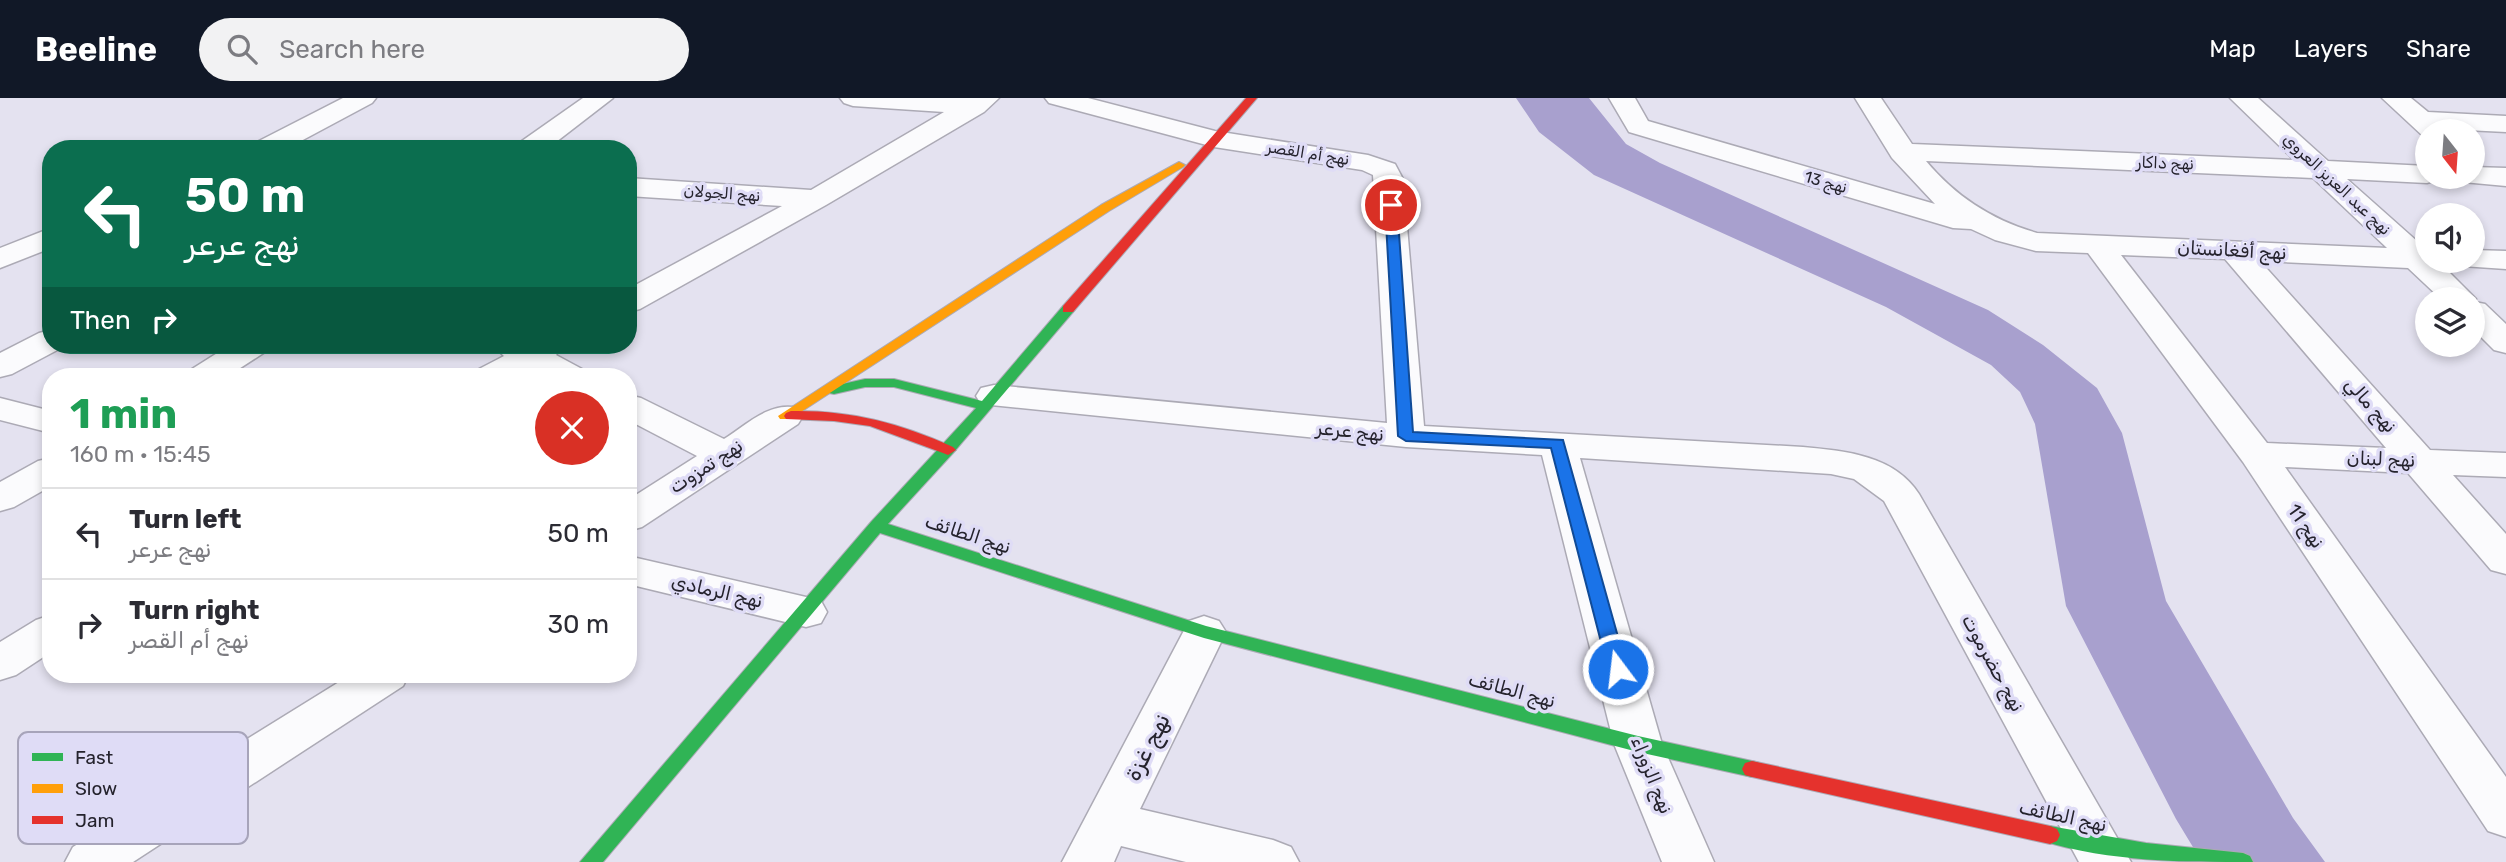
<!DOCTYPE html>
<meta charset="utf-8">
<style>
body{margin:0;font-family:Rubik,Vazirmatn,sans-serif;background:#f2f2f3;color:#2b2b33;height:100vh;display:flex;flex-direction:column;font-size:26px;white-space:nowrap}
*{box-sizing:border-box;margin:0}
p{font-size:23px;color:#7c7c81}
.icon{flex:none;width:38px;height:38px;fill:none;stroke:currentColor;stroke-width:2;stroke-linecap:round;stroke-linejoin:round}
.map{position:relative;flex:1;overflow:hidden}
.side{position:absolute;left:42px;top:270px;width:595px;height:315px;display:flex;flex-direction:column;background:#fff;border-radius:28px;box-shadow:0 4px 10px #0003}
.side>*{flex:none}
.banner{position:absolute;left:42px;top:42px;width:595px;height:214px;border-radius:28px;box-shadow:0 4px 10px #0003;background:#0b6e4f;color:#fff;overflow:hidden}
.needle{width:46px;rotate:163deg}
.tools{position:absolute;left:2415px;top:21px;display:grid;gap:14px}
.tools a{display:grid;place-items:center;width:70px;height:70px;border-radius:50%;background:#fff;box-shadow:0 4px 10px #0003;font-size:35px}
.pin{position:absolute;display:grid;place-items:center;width:60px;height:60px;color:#fff;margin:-30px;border:4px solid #fff;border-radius:50%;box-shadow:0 2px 7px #0007}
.me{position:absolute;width:77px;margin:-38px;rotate:345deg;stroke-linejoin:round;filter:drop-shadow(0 0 5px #0008)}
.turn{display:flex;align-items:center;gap:24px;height:147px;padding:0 28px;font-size:32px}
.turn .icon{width:91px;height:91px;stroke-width:2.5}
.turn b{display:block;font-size:49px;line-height:60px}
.then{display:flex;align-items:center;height:66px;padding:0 28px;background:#0003;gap:14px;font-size:26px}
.round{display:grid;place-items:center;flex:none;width:74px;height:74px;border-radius:37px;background:#f2f2f3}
.head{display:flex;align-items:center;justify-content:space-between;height:119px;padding:0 28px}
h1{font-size:42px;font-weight:700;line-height:52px;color:#1e9e55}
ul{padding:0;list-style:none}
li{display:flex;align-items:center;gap:21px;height:91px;padding:0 28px;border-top:2px solid #e1e1e2}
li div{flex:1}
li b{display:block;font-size:26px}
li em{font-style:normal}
header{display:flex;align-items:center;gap:42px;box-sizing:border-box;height:98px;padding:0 35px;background:#111827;color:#fff}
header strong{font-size:33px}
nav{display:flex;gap:38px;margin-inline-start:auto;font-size:24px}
.search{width:490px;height:63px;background:#f2f2f3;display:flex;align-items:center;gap:18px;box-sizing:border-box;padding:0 24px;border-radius:38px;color:#7c7c81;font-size:26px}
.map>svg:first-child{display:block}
</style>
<header>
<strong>Beeline</strong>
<div class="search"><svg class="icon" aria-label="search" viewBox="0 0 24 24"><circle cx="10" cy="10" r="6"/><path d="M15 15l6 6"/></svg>Search here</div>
<nav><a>Map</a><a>Layers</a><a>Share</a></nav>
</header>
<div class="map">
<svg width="2506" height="764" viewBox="0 0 2506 764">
<rect width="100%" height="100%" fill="#e4e2f0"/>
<path fill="#a8a0ce" d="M1516,0H1589L1626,46L1660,65L1988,212L2043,247L2097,290L2122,335L2166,503L2293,720L2325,764H2202L2176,721L2066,508L2035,326L2020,294L1991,267L1886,209L1594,77L1539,34Z"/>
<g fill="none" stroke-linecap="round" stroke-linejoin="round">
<defs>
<path id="street" d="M343,0H376L372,5L286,51H251L255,45Z
M583,0H613L547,51H515L519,45Z
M840,0H999L984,14L826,107L640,211L628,214V191L782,108L628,98V80L811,92L944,14L853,8L844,5Z
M1045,0H1088L1215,33L1368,57L1395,66L1403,81L1424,328L1803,349C1845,353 1894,357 1919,396L2131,764H2079L1884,403L1854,381L1831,376L1580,360L1662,646L1714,764H1662L1614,646L1542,357L1406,349L981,306L976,298L981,290L994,287L1387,325L1373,77L1362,72L1214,49L1049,5Z
M1609,0H1635L1648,23L1935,106L1892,60L1855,0H1881L1912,46L2294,62L2230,0H2258L2328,63L2427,68V79H2439L2437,82L2427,85L2347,81L2427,152V163H2441L2440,165L2476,201L2475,204L2485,206L2506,226V255L2494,252L2473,231V201H2441L2408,170L2260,163L2430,352L2506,355V379L2453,377L2506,436V476L2491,472L2408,375L2285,369L2506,679V739L2488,733L2243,364L2088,155L2036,153L1995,142L1971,131L1953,130L1629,34ZM1926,63L2313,80L2387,150L2037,135C1992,122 1956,99 1926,63ZM2121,157L2225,161L2386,350L2267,345Z
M2382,0H2411L2428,14L2506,18V34L2446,31L2447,33H2427V39H2424Z
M2473,69L2506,70V88L2463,84L2459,79H2473Z
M51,130V150L0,170V150Z
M2473,152L2506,153V171L2462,168L2459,163H2473Z
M51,232V247H65L63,249L12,276L0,279V255L39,235Z
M230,247H270L265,254L228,278H187L192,271Z
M492,247H564L556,257L582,271L588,278H544L530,271L517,278H474L479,271L504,258Z
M628,297L641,300L724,341C746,327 770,303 798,310L803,318L798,326L642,429L628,433V402L697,358L628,322Z
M0,300L51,313V335L0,322Z
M51,360V388L14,409L0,413V384L38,363Z
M628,458L806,499L821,503L827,514L821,525L806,529L628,486Z
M51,517V554L16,577L0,582V544L36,522Z
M1204,518L1219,523L1226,534L1140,711L1273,742L1291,749L1299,764H1186L1121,748L1114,764H1062L1189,523Z
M352,576H409L403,588L133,764H65L73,749Z"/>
<path id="fast" d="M1068,207L1075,211L1073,214L953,355L888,426L1206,528L1638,638L1752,663L1759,665L1762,671L1759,677L1752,679L1638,654L1204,540L880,435L603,764H580L871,424L976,310L894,289H865L834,296L829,295L827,292L829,289L865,281H894L982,303L1063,208Z
M2050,728L2146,745L2243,755L2250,758L2253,764C2183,764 2110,764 2043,743L2040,737L2043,731Z"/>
<path id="slow" d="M1179,64L1185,67L1183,69L1109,113L790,321H780L778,318L1101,107Z"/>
<path id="jam" d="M1246,0H1257L1073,214H1063V208Z
M791,313C850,312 900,325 953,349L956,352L948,357L943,355L870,328L834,323L786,321L784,318L786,315Z
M1752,663L2050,728L2057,731L2060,737L2057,743L2050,746L1752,679L1745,677L1742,671L1745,665Z"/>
</defs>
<use href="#street" stroke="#acaab5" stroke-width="3"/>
<use href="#fast" stroke="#acaab5" stroke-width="2"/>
<use href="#slow" stroke="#acaab5" stroke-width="2"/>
<use href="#jam" stroke="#acaab5" stroke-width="2"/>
<use href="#street" fill="#fbfbfd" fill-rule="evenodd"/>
<use href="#fast" fill="#30b455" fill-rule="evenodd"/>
<use href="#slow" fill="#ff9f0a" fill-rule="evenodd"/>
<use href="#jam" fill="#e5322d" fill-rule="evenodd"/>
</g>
<path fill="#1a73e8" stroke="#114b97" stroke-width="2" d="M1391,103L1397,107L1413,334L1563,342L1627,571L1624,576H1611L1608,571L1551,350L1406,343L1398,338L1385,107Z"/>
<g text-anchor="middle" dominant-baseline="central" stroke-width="7" stroke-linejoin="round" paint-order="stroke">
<g font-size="16" fill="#25232d" stroke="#dfdcf6">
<text transform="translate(1308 55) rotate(9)">نهج أم القصر</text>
<text transform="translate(2165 65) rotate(2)">نهج داكار</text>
<text transform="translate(1826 84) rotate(16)">نهج 13</text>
<text transform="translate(2337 86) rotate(43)">نهج عبد العزيز العروي</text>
<text transform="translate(722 95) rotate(4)">نهج الجولان</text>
</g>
<g font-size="19" fill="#25232d" stroke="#dfdcf6">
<text transform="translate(2232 152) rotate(3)">نهج أفغانستان</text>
<text transform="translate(2371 307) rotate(48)">نهج مالي</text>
<text transform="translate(1350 333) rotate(6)">نهج عرعر</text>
<text transform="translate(2381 361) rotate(2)">نهج لبنان</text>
<text transform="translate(706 368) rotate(-33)">نهج تمزوت</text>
<text transform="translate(2306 428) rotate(55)">نهج 11</text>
<text transform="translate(968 436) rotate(18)">نهج الطائف</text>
<text transform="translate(717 493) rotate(13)">نهج الرمادي</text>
<text transform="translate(1993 565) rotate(61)">نهج حضرموت</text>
<text transform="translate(1512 592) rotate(15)">نهج الطائف</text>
<text transform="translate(1652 677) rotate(68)">نهج الزوراء</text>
<text transform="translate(2063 718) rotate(12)">نهج الطائف</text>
</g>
<g font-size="23" fill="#25232d" stroke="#dfdcf6">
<text transform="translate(1147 649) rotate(-63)">نهج غزة</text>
</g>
</g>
<rect x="18" y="634" width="230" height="112" rx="10" fill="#dfdcf6" stroke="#a7a4ba" stroke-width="2"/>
<rect x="32" y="655" width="31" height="8" fill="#30b455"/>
<rect x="32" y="686" width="31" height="9" fill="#ff9f0a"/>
<rect x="32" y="718" width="31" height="8" fill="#e5322d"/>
<g font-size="19" fill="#25232d">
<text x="75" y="666">Fast</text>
<text x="75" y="697">Slow</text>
<text x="75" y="729">Jam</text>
</g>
</svg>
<div class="tools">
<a><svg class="needle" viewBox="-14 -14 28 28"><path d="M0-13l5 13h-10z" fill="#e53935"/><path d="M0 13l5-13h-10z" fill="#7c7c81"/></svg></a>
<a><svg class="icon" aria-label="sound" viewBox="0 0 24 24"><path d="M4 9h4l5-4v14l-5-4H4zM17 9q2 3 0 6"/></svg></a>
<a><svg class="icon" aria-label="layers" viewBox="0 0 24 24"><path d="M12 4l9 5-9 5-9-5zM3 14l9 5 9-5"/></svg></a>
</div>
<div class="pin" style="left:1391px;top:107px;background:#d93025"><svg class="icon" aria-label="arrive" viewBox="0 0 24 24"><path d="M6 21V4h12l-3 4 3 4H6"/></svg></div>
<svg class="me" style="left:1618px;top:571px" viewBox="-20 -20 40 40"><circle r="17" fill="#1a73e8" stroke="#fff" stroke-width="3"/><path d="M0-11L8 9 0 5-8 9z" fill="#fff"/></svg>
<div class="banner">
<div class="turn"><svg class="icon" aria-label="left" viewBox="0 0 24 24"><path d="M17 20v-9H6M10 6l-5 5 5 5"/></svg><div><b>50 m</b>نهج عرعر</div></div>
<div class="then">Then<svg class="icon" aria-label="right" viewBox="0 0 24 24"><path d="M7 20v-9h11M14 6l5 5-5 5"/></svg></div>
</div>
<section class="side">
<div class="head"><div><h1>1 min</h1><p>160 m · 15:45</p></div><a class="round" style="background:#d93025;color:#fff"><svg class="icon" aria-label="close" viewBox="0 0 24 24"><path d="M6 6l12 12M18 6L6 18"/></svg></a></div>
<ul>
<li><svg class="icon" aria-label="left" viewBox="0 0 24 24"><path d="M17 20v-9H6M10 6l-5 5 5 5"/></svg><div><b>Turn left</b><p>نهج عرعر</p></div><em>50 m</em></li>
<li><svg class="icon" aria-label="right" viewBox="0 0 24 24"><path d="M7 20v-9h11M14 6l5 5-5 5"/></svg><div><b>Turn right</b><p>نهج أم القصر</p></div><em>30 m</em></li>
</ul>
</section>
</div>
